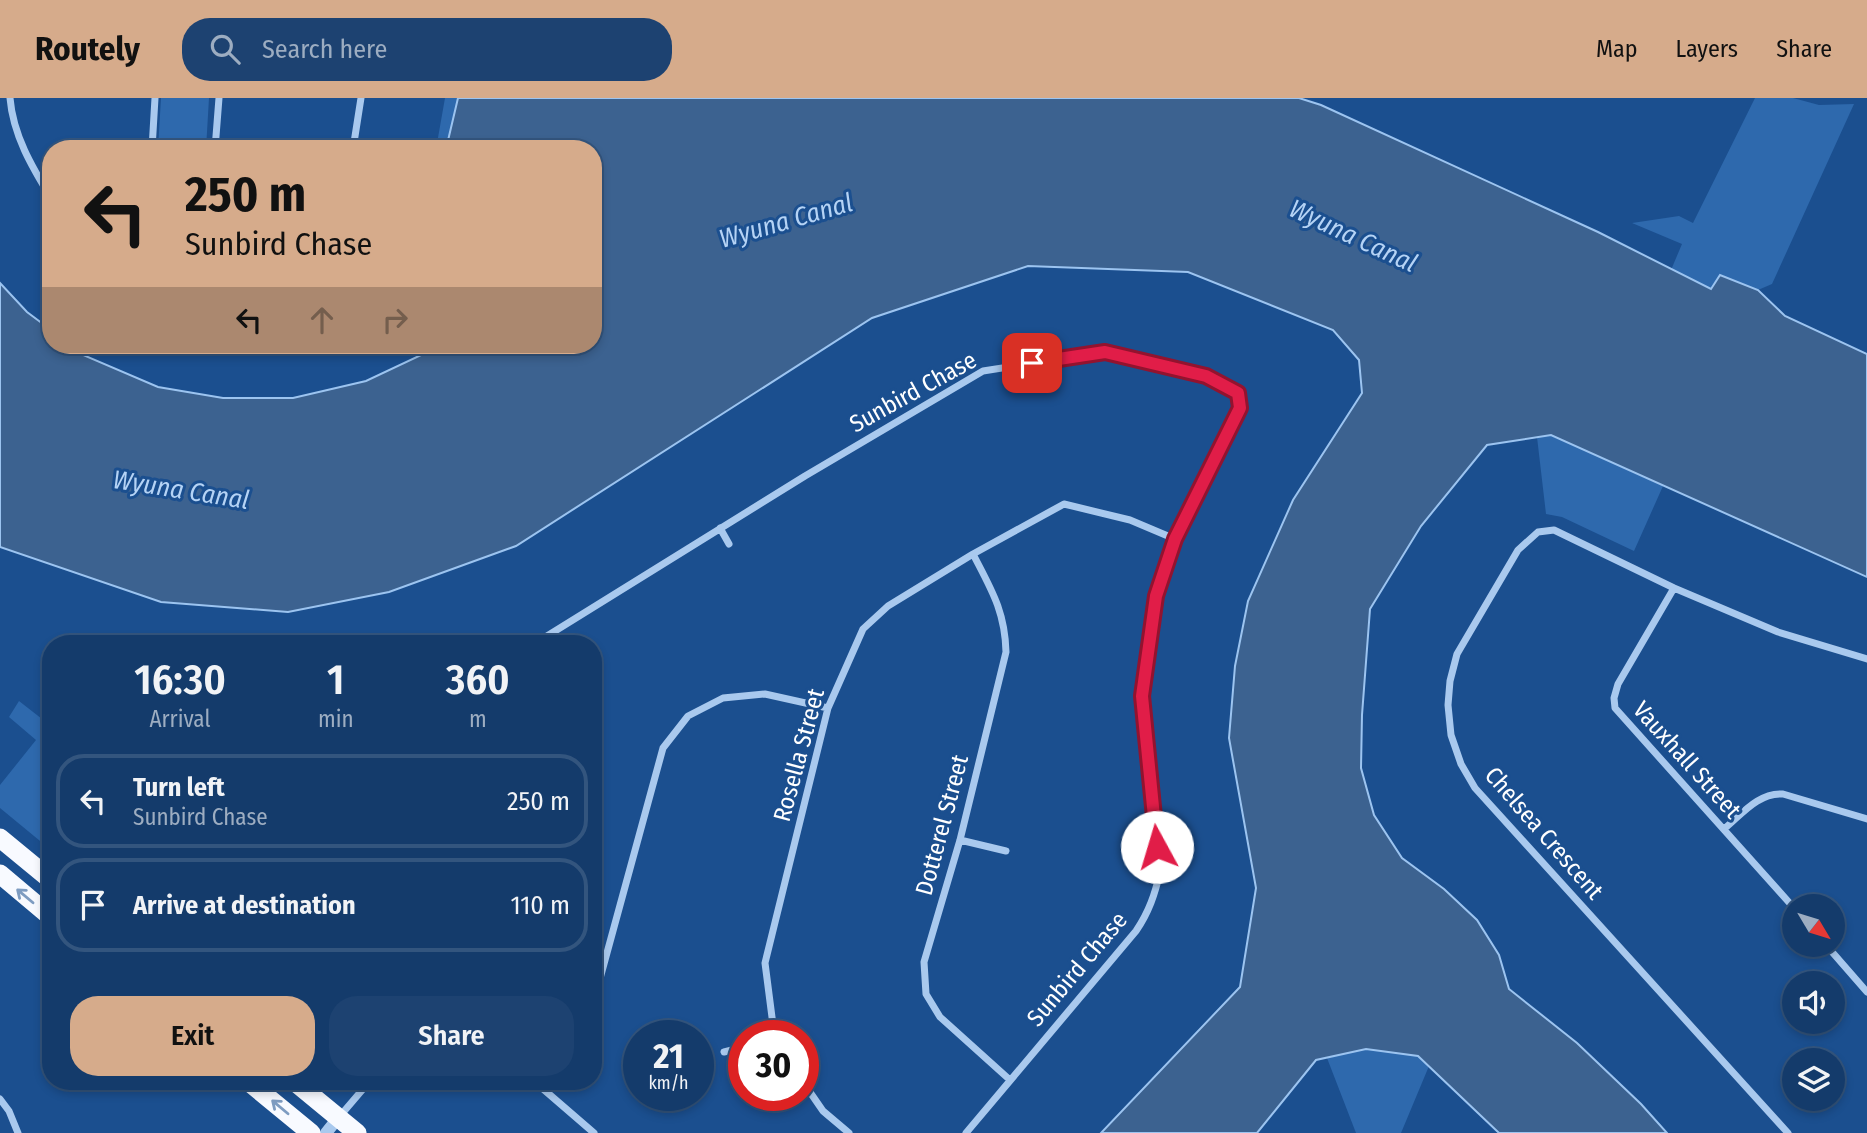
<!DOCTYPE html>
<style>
body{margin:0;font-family:"Fira Sans Condensed",sans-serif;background:#1d4271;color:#f1f3f6;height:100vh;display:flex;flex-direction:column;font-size:26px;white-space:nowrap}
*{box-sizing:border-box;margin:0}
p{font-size:23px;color:#9dadc1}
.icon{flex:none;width:38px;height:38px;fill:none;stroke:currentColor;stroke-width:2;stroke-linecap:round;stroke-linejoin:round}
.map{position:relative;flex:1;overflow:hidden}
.sheet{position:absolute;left:42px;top:537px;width:560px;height:455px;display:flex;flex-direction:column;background:#143b6b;border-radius:28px;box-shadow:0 4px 10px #0003,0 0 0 2px #33557e}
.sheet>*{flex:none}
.guide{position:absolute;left:42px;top:42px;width:560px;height:214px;border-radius:28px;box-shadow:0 4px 10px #0003,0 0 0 2px #33557e;background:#d6ab8b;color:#111;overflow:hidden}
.needle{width:46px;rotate:128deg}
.buttons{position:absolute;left:1782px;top:796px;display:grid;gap:14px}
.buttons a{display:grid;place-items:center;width:63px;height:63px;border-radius:50%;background:#143b6b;box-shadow:0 4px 10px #0003,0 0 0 2px #33557e;font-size:35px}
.speed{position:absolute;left:623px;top:922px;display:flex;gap:14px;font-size:35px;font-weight:700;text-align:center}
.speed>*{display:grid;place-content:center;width:91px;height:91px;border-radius:50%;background:#143b6b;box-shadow:0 4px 10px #0003,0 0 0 2px #33557e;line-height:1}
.speed small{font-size:18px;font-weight:400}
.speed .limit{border:10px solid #d22;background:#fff;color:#111}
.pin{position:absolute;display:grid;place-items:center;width:60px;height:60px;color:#fff;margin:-30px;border-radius:14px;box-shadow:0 4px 10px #0006}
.me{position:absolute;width:77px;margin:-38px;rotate:354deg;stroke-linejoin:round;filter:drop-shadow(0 0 5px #0008)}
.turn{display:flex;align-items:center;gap:24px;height:147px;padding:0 28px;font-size:32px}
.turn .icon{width:91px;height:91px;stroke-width:2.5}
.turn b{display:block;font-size:49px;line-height:60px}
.lanes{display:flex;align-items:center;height:66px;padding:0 28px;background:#0003;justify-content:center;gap:35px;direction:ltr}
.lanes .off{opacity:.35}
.eta{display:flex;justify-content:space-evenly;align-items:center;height:119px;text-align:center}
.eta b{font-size:42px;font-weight:600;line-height:49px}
.cta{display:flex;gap:14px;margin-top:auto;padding:14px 28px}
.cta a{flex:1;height:80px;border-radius:28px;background:#d6ab8b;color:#111;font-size:28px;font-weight:600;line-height:80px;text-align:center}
.cta a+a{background:#1d4271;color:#f1f3f6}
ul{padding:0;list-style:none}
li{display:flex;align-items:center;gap:21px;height:94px;margin:0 14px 10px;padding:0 14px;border:4px solid #33557e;border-radius:28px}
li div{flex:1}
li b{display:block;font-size:26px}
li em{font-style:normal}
header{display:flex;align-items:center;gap:42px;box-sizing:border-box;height:98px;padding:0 35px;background:#d6ab8b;color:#111}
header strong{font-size:33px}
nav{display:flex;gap:38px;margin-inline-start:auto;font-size:24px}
.search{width:490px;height:63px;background:#1d4271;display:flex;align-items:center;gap:18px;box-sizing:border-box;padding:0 24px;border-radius:28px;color:#9dadc1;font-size:26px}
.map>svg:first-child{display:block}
</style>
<header>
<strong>Routely</strong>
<div class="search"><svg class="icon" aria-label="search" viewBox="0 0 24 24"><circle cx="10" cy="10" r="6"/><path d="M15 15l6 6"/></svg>Search here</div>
<nav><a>Map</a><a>Layers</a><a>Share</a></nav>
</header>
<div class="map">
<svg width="1867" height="1035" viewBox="0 0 1867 1035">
<rect width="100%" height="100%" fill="#1b4f8f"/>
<path fill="#2e69ad" d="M161,0H209L206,51H158Z
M445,0H458L446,51H436Z
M1755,0H1793L1819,7L1854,6L1772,186L1758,192L1720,177L1711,191L1671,172L1682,146L1632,125L1679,118L1693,125Z
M1551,337L1663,388L1634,453L1562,419L1546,416L1537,339Z
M19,603L51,628V752L0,710V687L36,642L9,619Z
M1366,951L1418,958L1429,968L1401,1035H1356L1327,960Z"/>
<path fill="#3c6290" stroke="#9cc4f0" stroke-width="2" d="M458,0H1299L1321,7L1598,134L1711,191L1720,177L1758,192L1785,218L1867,256V479L1551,337L1487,347L1421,428L1370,511L1362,617L1361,670L1374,717L1402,760L1444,791L1477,822L1499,857L1509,891L1577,945L1641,1006L1667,1035H1499L1418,958L1366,951L1316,962L1257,1035H1101L1240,889L1256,790L1229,640L1235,568L1248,503L1293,402L1362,295L1359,262L1333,232L1188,174L1028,168L872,220L516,448L389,494L288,514L161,504L0,449V185L27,214L51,232V247H70L83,257L158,289L223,300H293L366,283L434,251L438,247H593V51H446Z"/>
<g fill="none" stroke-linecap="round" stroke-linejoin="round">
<path stroke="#a9c9ee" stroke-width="7" d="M10,0C13,37 32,69 51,100
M152,51L155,0
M215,51L219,0
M353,51L361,0
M720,430L729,446
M973,456C991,491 1005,513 1006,554L960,742L924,864L926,896L940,919L1010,982
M1674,490L1618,586L1614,600L1615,610L1794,810
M541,546L547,538L805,378L983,273L1105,254L1206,278L1238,295L1240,310L1175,441L1156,498L1142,598L1160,774C1155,796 1149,814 1136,833L966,1035
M1724,731C1743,715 1758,695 1783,696L1867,721
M960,742L1006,753
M1826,847L1867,894
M593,906L663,650L688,618L723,600L765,596L828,610
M777,938L773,927L765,865L828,610L863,531L888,508L973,456L1064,406L1130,422L1175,441
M724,954L744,949
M535,984L594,1035
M803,984L823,1013L849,1035
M0,1001L9,1013L18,1035
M340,1018L369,984
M1788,1035L1475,690L1461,666L1451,637L1448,607L1450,583L1457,556L1518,452L1538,434L1554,432L1674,490L1778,534L1867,561"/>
<path stroke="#a9c9ee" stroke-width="12" d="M326,1035L338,1020"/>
<path stroke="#f8faff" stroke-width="19" d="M0,740L51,782
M0,776L51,819
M249,984L311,1035
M295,984L357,1035"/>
</g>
<defs><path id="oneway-shaft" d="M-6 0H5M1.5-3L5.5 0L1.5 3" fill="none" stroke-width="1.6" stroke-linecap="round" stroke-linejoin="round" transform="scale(1.75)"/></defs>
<g stroke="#7e9cc1">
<use href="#oneway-shaft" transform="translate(25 798) rotate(-140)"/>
<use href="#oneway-shaft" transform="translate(280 1009) rotate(-140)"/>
</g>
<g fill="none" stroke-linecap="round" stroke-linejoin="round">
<defs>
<path id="route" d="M1032,265L1105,254L1206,278L1238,295L1240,310L1175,441L1156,498L1142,598L1157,749"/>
</defs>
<use href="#route" stroke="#92132f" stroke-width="18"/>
<use href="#route" stroke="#e11d48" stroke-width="12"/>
</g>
<g text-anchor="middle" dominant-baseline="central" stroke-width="6" stroke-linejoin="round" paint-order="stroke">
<g font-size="24" fill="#fff" stroke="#1b4f8f">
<text transform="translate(913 294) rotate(-29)">Sunbird Chase</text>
<text transform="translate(799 657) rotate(-75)">Rosella Street</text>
<text transform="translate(1687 662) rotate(48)">Vauxhall Street</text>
<text transform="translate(942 727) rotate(-75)">Dotterel Street</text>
<text transform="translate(1544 735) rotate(49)">Chelsea Crescent</text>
<text transform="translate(1077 871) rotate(-50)">Sunbird Chase</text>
</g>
<g font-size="26" font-style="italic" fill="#b5d3f5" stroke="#1b4f8f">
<text transform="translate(786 123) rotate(-16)">Wyuna Canal</text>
<text transform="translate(1353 138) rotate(25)">Wyuna Canal</text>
<text transform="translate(181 392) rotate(9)">Wyuna Canal</text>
</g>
</g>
</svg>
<div class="buttons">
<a><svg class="needle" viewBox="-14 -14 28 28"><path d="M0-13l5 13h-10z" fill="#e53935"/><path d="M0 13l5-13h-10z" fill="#9dadc1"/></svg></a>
<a><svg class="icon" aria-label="sound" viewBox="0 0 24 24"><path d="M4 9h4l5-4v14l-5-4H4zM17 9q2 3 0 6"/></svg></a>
<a><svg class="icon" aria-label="layers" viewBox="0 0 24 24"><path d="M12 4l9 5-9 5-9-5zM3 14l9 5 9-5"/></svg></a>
</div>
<div class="speed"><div>21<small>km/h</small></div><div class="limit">30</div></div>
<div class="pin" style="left:1032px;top:265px;background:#d93025"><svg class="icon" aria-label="arrive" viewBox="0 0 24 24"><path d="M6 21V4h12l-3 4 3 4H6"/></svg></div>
<svg class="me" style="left:1157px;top:749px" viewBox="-20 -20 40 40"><circle r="19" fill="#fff"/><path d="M0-13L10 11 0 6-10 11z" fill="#e11d48"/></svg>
<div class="guide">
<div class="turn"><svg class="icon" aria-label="left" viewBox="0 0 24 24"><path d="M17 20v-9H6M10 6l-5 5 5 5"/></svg><div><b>250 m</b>Sunbird Chase</div></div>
<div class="lanes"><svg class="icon" aria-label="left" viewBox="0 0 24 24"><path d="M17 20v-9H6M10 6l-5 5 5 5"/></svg><svg class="icon off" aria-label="ahead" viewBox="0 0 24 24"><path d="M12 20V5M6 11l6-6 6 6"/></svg><svg class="icon off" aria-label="right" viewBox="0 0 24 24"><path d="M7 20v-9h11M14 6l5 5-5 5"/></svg></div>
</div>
<section class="sheet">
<div class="eta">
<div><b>16:30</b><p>Arrival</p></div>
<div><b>1</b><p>min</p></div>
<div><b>360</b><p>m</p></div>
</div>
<ul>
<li><svg class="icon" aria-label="left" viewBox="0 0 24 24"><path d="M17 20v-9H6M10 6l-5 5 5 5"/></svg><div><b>Turn left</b><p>Sunbird Chase</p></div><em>250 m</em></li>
<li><svg class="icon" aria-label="arrive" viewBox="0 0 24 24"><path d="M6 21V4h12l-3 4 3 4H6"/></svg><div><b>Arrive at destination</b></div><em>110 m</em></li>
</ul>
<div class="cta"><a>Exit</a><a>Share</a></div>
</section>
</div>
